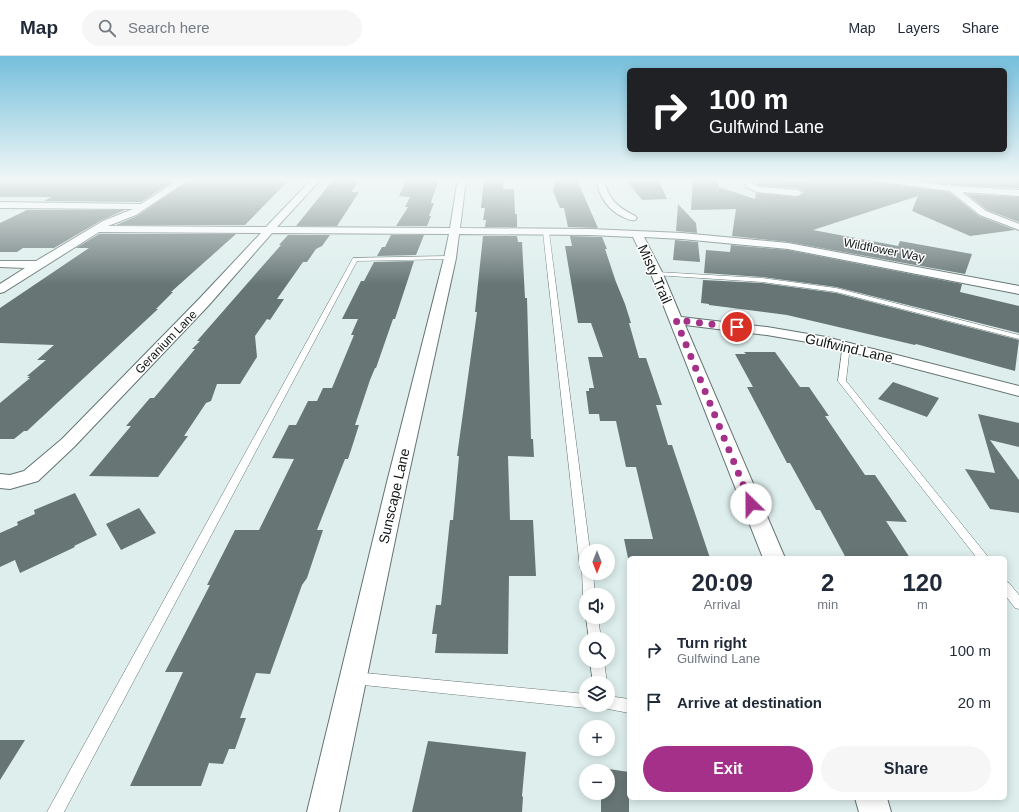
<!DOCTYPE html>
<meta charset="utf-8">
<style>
body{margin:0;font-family:Helvetica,sans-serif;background:#f6f6f7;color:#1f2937;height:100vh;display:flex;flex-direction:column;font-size:15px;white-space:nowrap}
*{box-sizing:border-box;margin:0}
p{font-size:13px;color:#747a83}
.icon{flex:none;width:22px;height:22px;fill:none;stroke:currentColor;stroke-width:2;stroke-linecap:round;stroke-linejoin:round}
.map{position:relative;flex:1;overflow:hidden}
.sheet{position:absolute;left:627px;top:500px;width:380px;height:244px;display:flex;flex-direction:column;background:#fff;border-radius:6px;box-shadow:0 2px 10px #0003}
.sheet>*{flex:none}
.guide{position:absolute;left:627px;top:12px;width:380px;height:84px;border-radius:6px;box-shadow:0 2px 10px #0003;background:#202124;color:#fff;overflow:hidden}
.needle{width:26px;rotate:180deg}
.buttons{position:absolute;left:579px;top:488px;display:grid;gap:8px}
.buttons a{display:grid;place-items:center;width:36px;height:36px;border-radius:50%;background:#fff;box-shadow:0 2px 10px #0003;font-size:20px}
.pin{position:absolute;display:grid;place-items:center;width:34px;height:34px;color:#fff;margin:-17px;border:2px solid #fff;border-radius:50%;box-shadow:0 1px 4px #0007}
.me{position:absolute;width:44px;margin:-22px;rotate:337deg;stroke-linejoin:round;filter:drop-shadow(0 0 3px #0008)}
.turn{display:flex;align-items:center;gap:14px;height:84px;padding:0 16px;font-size:18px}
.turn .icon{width:52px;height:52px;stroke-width:2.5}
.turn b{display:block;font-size:28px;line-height:34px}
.eta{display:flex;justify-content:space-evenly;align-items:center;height:68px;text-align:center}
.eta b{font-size:24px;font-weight:700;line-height:28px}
.cta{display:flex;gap:8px;margin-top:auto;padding:8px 16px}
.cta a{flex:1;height:46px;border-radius:24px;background:#a53089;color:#fff;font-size:16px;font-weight:700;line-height:46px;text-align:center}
.cta a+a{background:#f6f6f7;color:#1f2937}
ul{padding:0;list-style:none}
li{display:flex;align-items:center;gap:12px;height:52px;padding:0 16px}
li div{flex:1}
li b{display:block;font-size:15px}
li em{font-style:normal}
header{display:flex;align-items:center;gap:24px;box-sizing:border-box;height:56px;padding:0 20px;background:#fff;border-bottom:1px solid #e0e1e3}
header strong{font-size:19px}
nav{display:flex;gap:22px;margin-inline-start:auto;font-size:14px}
.search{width:280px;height:36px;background:#f6f6f7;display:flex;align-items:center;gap:10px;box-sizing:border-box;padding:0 14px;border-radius:22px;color:#747a83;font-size:15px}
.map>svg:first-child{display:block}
</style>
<header>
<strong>Map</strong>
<div class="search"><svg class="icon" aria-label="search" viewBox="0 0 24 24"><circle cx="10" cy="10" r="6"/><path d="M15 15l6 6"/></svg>Search here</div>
<nav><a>Map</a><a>Layers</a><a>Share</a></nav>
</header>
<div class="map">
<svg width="1019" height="756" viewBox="0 0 1019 756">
<rect width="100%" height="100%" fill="#ddeeec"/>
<path fill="#677675" d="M0,123H177L141,146L44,145L52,141H0Z
M191,123H290L245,169H116L137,160Z
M334,123H360L351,136H359L337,170H296Z
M407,123H439L432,143L431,147H434L429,160H431L427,170H396L408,151H405L410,141L399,140Z
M484,123H503V133H514L515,158H517V171H485L486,164H483L485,152H481Z
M555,123L577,124L598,172L568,171L564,152H560L553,135Z
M693,123H718L719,131L755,143L756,137L798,141L804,137L798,132L759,130L758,129L759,123L801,125L806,123H871L876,126L949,136L979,160L1015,174L970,180L912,155L918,140L813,174L898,190L900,185L972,198L965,218L788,186L732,180L736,153L691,154Z
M911,123H1007L1019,124V132L953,129Z
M626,124L659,125L667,143L642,144Z
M967,138L1019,141V166L987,154Z
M678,148L696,167L697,177L676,175Z
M27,154H125L102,164L54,192H23L17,196H0V167Z
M99,178H236L171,236H173L156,253H158L27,375H24L14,383H0V347L30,322H27L30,320H27L46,304H37L54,289L0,287V252L89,192H76Z
M288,179H330L322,190L316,193L307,206H303L277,243H284L270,264L267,263L255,280L257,301L240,328H217L211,345L206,347L184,380H188L158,421L89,420L131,370H126L150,342H154L195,293H192L200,285H197L281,189H279Z
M391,179H424L416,199L377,200L382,191H385Z
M483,180H517L518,186H522L525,242H527L531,383H533L534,401L508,400L510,464H533L536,520H509L508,598L435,597L437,578H432L436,549H441L450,464H453L459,400H457L477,256H475Z
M570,180L602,181L607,193H605L616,226L625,248L631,267H629L639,302H646L662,349H656L668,389H672L710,502H628L624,483H653L636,411H626L616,365H600L599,358H589L586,335H589V332H594L588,301H603L591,267H578L565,190H572Z
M675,184L698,186L700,206L673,204Z
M731,189L788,194L962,228L960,236L1019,250V277L836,231L762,221L704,217L706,194L730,196Z
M414,205L395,263H393L376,312H375L370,324L355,369H359L352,391L348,403H345L317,474H323L307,522L302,529L270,618L256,617L240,662H246L235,693H229L223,708L209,707L201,730H130L183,616H165L210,529H207L235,474H259L294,403L272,402L289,369H296L308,345H317L323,332H332L354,279H351L358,263H342L361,225H364L374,206Z
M703,224L762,227L836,237L1019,284L1015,315L916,288L915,289L787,259L709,249V248L701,247Z
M744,296H775L800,331H809L829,360H825L865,419H875L907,466L886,465L910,502H846L820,454H816L790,407H787L747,331H753L735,298H746Z
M893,326L939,342L927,361L878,343Z
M978,358L1019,367V391L990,384L1019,424V457L990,453L965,413L995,417Z
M75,437L97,479L74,490L75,491L20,517L15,504L0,511V477L18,469L17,466L35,458L34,454Z
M139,452L156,477L121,494L106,468Z
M0,684H25L0,724Z
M428,685L526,696L522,740L523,741L522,756H412Z
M602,712L629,716V756H601V737H608V715H602Z"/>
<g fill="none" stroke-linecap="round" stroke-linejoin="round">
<defs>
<path id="service" d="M546,174L549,176L590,495H586V517H593L595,539H586V543L583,539L582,515L580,512L543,176Z
M450,200L452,201V203L357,205L64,756H47L353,202Z
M657,216L762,222L836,232L1019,279V283L836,236L762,226L655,219L654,218Z
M843,288H849L850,290L846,325L989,502H977L838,325Z
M1005,525L1009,527L1019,539V553L1015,552L1005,539Z
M586,561H598L601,583H589Z
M590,605H604L607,627H593Z
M354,616L586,638V649H591L586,652L354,628L349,627L347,622L349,617Z
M608,640L629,643V657L603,652L602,649H608Z"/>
<path id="minor" d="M180,123H190L136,159L108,170L266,171L312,123H321L277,171L450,172L458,123H466L460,172L591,173L682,177L788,187L1019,230V238L788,193L682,183L644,181L663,218L681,261L767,271L826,281L1019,330V340L825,289L767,279L685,269L785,502H763L651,218L633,181L591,179L459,178L456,202L407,426L339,756H307L387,426L444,202L449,178L272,177L209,249L74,391L38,425L10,433L0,432V418L10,419L24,415L62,383L199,243L261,177L99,176L4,236L0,237V228L25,212L0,211V205H36L103,165L133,153L0,152V146L141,148Z
M596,123H604C608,144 618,151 635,160L637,162L635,164C630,165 628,163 623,161C608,154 599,140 596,123Z
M743,123H751L753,128L759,131L798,134L802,137L798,140L757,136L746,131Z
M872,123H897L953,130L1019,134V140L962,136L986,155L1019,168V174L980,159L950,135L876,125Z
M855,742H887L891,756H859Z"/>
</defs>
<use href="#service" stroke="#647372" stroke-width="1"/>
<use href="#minor" stroke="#647372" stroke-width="2"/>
<use href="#service" fill="#fff" fill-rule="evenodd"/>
<use href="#minor" fill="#fff" fill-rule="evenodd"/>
</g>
<linearGradient id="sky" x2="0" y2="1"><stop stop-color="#75bfdc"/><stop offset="0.54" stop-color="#f0f7f6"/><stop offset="1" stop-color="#f0f7f6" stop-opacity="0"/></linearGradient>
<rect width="1019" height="229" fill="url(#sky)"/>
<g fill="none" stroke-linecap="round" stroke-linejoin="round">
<path stroke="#a53089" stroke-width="7" stroke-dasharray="0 12.6" d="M737,271L676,264L751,448"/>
</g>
<g text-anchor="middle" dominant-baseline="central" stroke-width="3" stroke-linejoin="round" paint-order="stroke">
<g font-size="12" fill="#121817" stroke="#fff">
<text transform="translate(884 194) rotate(11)">Wildflower Way</text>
<text transform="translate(166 286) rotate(-46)">Geranium Lane</text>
</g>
<g font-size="14" fill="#121817" stroke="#fff">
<text transform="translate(655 218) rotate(66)">Misty Trail</text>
<text transform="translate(849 292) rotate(13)">Gulfwind Lane</text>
<text transform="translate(394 440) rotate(-77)">Sunscape Lane</text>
</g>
</g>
</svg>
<div class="buttons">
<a><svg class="needle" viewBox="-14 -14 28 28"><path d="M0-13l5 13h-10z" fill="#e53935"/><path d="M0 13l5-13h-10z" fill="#747a83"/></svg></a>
<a><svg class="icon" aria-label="sound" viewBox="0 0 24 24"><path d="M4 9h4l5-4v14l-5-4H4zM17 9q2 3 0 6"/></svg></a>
<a><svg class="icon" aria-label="search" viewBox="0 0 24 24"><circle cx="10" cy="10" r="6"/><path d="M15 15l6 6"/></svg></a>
<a><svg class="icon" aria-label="layers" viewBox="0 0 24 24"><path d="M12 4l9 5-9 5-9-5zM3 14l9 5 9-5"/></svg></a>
<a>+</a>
<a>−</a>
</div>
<div class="pin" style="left:737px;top:271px;background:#d93025"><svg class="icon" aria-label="arrive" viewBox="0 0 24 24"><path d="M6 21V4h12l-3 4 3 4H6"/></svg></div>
<svg class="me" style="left:751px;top:448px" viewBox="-20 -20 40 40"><circle r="19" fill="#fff"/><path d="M0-13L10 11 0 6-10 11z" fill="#a53089"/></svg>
<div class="guide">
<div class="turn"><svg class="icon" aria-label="right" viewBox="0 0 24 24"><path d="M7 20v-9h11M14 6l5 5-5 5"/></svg><div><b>100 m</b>Gulfwind Lane</div></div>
</div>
<section class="sheet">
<div class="eta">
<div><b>20:09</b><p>Arrival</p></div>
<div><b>2</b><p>min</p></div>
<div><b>120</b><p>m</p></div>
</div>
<ul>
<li><svg class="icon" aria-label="right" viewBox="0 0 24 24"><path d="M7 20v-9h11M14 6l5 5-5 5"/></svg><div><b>Turn right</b><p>Gulfwind Lane</p></div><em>100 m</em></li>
<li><svg class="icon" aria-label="arrive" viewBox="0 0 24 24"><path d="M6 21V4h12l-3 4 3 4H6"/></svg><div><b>Arrive at destination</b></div><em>20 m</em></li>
</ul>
<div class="cta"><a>Exit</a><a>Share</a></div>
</section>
</div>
